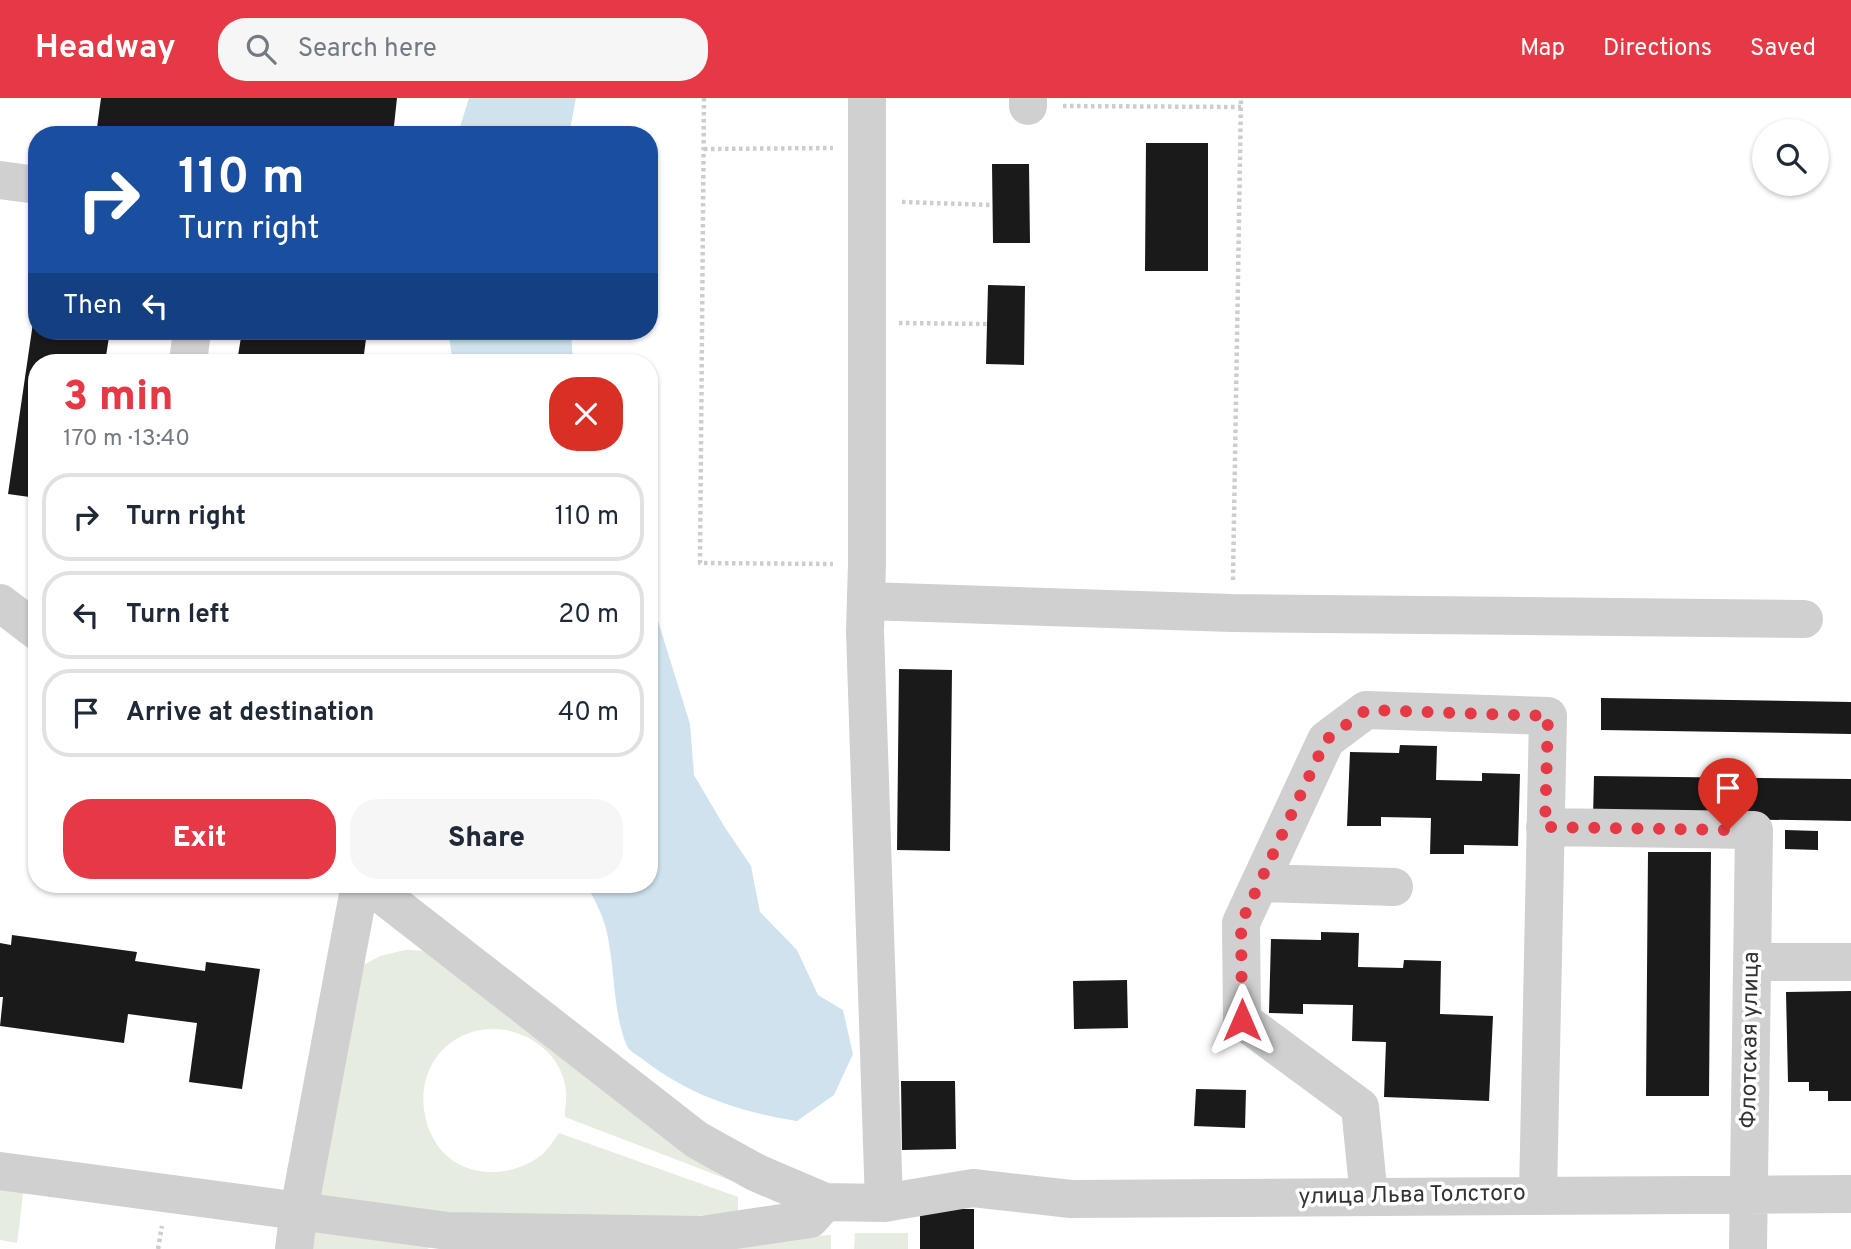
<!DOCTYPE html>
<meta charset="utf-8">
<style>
body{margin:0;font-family:Overpass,sans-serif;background:#f6f6f7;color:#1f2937;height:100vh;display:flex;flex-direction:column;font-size:26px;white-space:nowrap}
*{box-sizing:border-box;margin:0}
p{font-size:23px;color:#747a83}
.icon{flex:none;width:38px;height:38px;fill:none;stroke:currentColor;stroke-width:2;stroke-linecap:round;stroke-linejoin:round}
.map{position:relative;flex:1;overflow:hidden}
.drawer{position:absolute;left:28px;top:256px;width:630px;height:539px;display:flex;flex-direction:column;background:#fff;border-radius:28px;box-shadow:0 2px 5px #0004}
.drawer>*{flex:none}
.guide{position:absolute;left:28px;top:28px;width:630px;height:214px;border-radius:28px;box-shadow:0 2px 5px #0004;background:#1a4fa0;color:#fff;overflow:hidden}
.fabs{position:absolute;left:1752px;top:21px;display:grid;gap:14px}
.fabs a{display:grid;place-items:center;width:77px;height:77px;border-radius:50%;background:#fff;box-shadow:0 2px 5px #0004;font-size:35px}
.pin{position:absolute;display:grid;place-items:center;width:60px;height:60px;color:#fff;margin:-72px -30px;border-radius:50% 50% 50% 0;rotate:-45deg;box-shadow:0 0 7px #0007}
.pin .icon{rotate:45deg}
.me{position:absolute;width:77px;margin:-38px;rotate:0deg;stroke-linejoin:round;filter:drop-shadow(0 0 5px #0008)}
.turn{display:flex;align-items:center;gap:24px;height:147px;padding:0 35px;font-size:32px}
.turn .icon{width:91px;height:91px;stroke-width:2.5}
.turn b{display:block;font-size:49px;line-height:60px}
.then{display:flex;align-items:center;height:66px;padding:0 35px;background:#0003;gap:14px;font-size:26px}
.round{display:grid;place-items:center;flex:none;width:74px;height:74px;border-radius:28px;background:#f6f6f7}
.summary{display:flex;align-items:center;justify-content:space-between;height:119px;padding:0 35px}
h1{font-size:42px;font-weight:800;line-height:52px;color:#e63946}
.action{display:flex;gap:14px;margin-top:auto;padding:14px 35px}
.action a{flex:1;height:80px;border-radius:28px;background:#e63946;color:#fff;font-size:28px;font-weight:800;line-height:80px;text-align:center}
.action a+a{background:#f6f6f7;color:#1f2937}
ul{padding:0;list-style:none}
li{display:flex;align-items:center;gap:21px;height:88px;margin:0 14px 10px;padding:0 21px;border:4px solid #e0e1e3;border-radius:28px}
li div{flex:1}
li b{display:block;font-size:26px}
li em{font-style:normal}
header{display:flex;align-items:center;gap:42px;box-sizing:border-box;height:98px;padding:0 35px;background:#e63946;color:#fff}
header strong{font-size:33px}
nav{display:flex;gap:38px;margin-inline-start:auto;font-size:24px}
.search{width:490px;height:63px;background:#f6f6f7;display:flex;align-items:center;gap:18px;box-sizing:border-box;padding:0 24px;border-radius:28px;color:#747a83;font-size:26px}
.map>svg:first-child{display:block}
</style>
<header>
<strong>Headway</strong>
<div class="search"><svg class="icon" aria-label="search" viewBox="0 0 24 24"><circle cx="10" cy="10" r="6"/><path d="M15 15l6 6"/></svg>Search here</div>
<nav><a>Map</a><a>Directions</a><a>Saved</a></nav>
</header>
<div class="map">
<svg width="1851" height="1151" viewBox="0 0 1851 1151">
<rect width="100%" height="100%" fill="#fff"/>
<path fill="#e6ecdf" d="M405,852L432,853L740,1086L565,1019C565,1010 567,1000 566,992C560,943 502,917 460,939C417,961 413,1019 442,1053C467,1081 511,1079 539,1059C547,1054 553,1043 559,1035L738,1099V1114L666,1121L437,1116L314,1097L356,871L380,858Z
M0,1086L24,1089L17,1145L0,1142Z
M314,1129L429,1144L428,1151H303Z
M855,1135H908V1151H854Z
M831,1137V1151H711L714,1146Z"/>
<path fill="#cfe2ee" d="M469,0H576L569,37H445L459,32Z
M448,233H571L573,264H453Z
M649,494L690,626L694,677L724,728L751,768L760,814L797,852L818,897L843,912L853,956L834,997L797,1023C741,1014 691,998 645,963C639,958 628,953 626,946C613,912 615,875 608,840C605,821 595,802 586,786H649Z"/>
<path fill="#1a1a1a" d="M101,0H397L393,37H96Z
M1146,45H1208V173H1145Z
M992,66H1029L1030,145H993Z
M988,187L1025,188L1024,267L986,266Z
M35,211L37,233H110L105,264H37V400L8,396Z
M242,233H367L363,264H237Z
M899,571L952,572L950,753L897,752Z
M1601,600L1851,604V636L1601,632Z
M1400,647L1437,648L1436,682L1482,683V675L1520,676L1518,748L1464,747V756H1430L1431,720L1381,719V728H1347L1350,654L1399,655Z
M1594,678L1851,681V723L1593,719Z
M1785,732L1818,733V752L1785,751Z
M1648,754H1711L1709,998H1646Z
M1321,834L1359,835L1358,869L1403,870L1404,862L1441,863L1440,916L1493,918L1489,1003L1384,999L1386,944L1352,943L1353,907L1303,906V916L1269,915L1271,841L1321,842Z
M12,837L137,854L135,863L205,873L206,864L260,871L242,991L189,984L197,925L128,916L124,945L0,928L3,899H0V845L11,847Z
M1127,882L1128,930L1074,931L1073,883Z
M1851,893V1003H1828V993H1809V984H1788L1786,894Z
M901,983H955L956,1051L902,1052Z
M1196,991L1246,992L1245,1030L1194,1028Z
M920,1111H974V1151H920Z"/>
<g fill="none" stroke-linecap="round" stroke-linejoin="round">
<path stroke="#cdcdcd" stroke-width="4.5" stroke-dasharray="3.5 3.5" stroke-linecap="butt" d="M704,0L700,465L833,466
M1063,8L1241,9
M704,51L833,50
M902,104L993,107
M899,225L987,226
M1233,482L1241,0
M158,1151L162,1128"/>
<path stroke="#d0d0d0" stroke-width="38" d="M867,0V466L865,533L884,1105
M1028,8V0
M0,82L37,87
M188,264L192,233
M867,503L1232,515L1804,521
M0,505L37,533
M1545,729L1754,732L1748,1151
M1260,785L1394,789
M368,786L697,1042L757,1075L825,1104L884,1105L973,1090L1071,1101L1851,1096
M1752,864H1851
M0,1073L448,1133L701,1137L810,1121L825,1104
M1369,1099L1360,1009L1242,922L1241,825L1326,642L1366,612L1548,618L1538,1097
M294,1151L299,1112L360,786"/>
</g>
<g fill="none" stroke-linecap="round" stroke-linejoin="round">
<path stroke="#e63946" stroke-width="12" stroke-dasharray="0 21.6" d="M1242,922L1241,825L1326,642L1366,612L1548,618L1545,729L1728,732"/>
</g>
<g text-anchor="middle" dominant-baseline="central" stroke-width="7" stroke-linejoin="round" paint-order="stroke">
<g font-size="23" fill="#333" stroke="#fff">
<text transform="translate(1751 942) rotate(-89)">Флотская улица</text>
<text transform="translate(1412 1098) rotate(-1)">улица Льва Толстого</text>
</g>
</g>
</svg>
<div class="fabs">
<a><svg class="icon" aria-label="search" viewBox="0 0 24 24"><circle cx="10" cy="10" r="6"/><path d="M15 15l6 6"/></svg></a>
</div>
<div class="pin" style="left:1728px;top:732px;background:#d93025"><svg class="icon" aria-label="arrive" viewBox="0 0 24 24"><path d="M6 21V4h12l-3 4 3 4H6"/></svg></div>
<svg class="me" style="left:1242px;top:922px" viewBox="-20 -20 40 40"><path d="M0-17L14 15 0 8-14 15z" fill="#e63946" stroke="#fff" stroke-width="4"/></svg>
<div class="guide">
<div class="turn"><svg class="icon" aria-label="right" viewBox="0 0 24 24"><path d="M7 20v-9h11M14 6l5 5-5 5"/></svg><div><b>110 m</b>Turn right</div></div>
<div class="then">Then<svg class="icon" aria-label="left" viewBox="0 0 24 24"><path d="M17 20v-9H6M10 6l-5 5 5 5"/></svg></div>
</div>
<section class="drawer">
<div class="summary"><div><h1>3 min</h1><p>170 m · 13:40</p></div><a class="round" style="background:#d93025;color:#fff"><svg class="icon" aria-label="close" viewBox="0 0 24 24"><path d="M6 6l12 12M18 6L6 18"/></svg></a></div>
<ul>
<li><svg class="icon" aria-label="right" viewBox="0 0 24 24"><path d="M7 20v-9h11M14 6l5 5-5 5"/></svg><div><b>Turn right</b></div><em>110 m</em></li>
<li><svg class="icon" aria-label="left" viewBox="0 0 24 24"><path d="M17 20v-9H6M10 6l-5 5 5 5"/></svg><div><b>Turn left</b></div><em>20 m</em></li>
<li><svg class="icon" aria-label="arrive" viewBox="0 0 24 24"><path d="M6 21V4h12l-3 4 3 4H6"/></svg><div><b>Arrive at destination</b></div><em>40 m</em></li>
</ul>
<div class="action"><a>Exit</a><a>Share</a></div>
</section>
</div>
